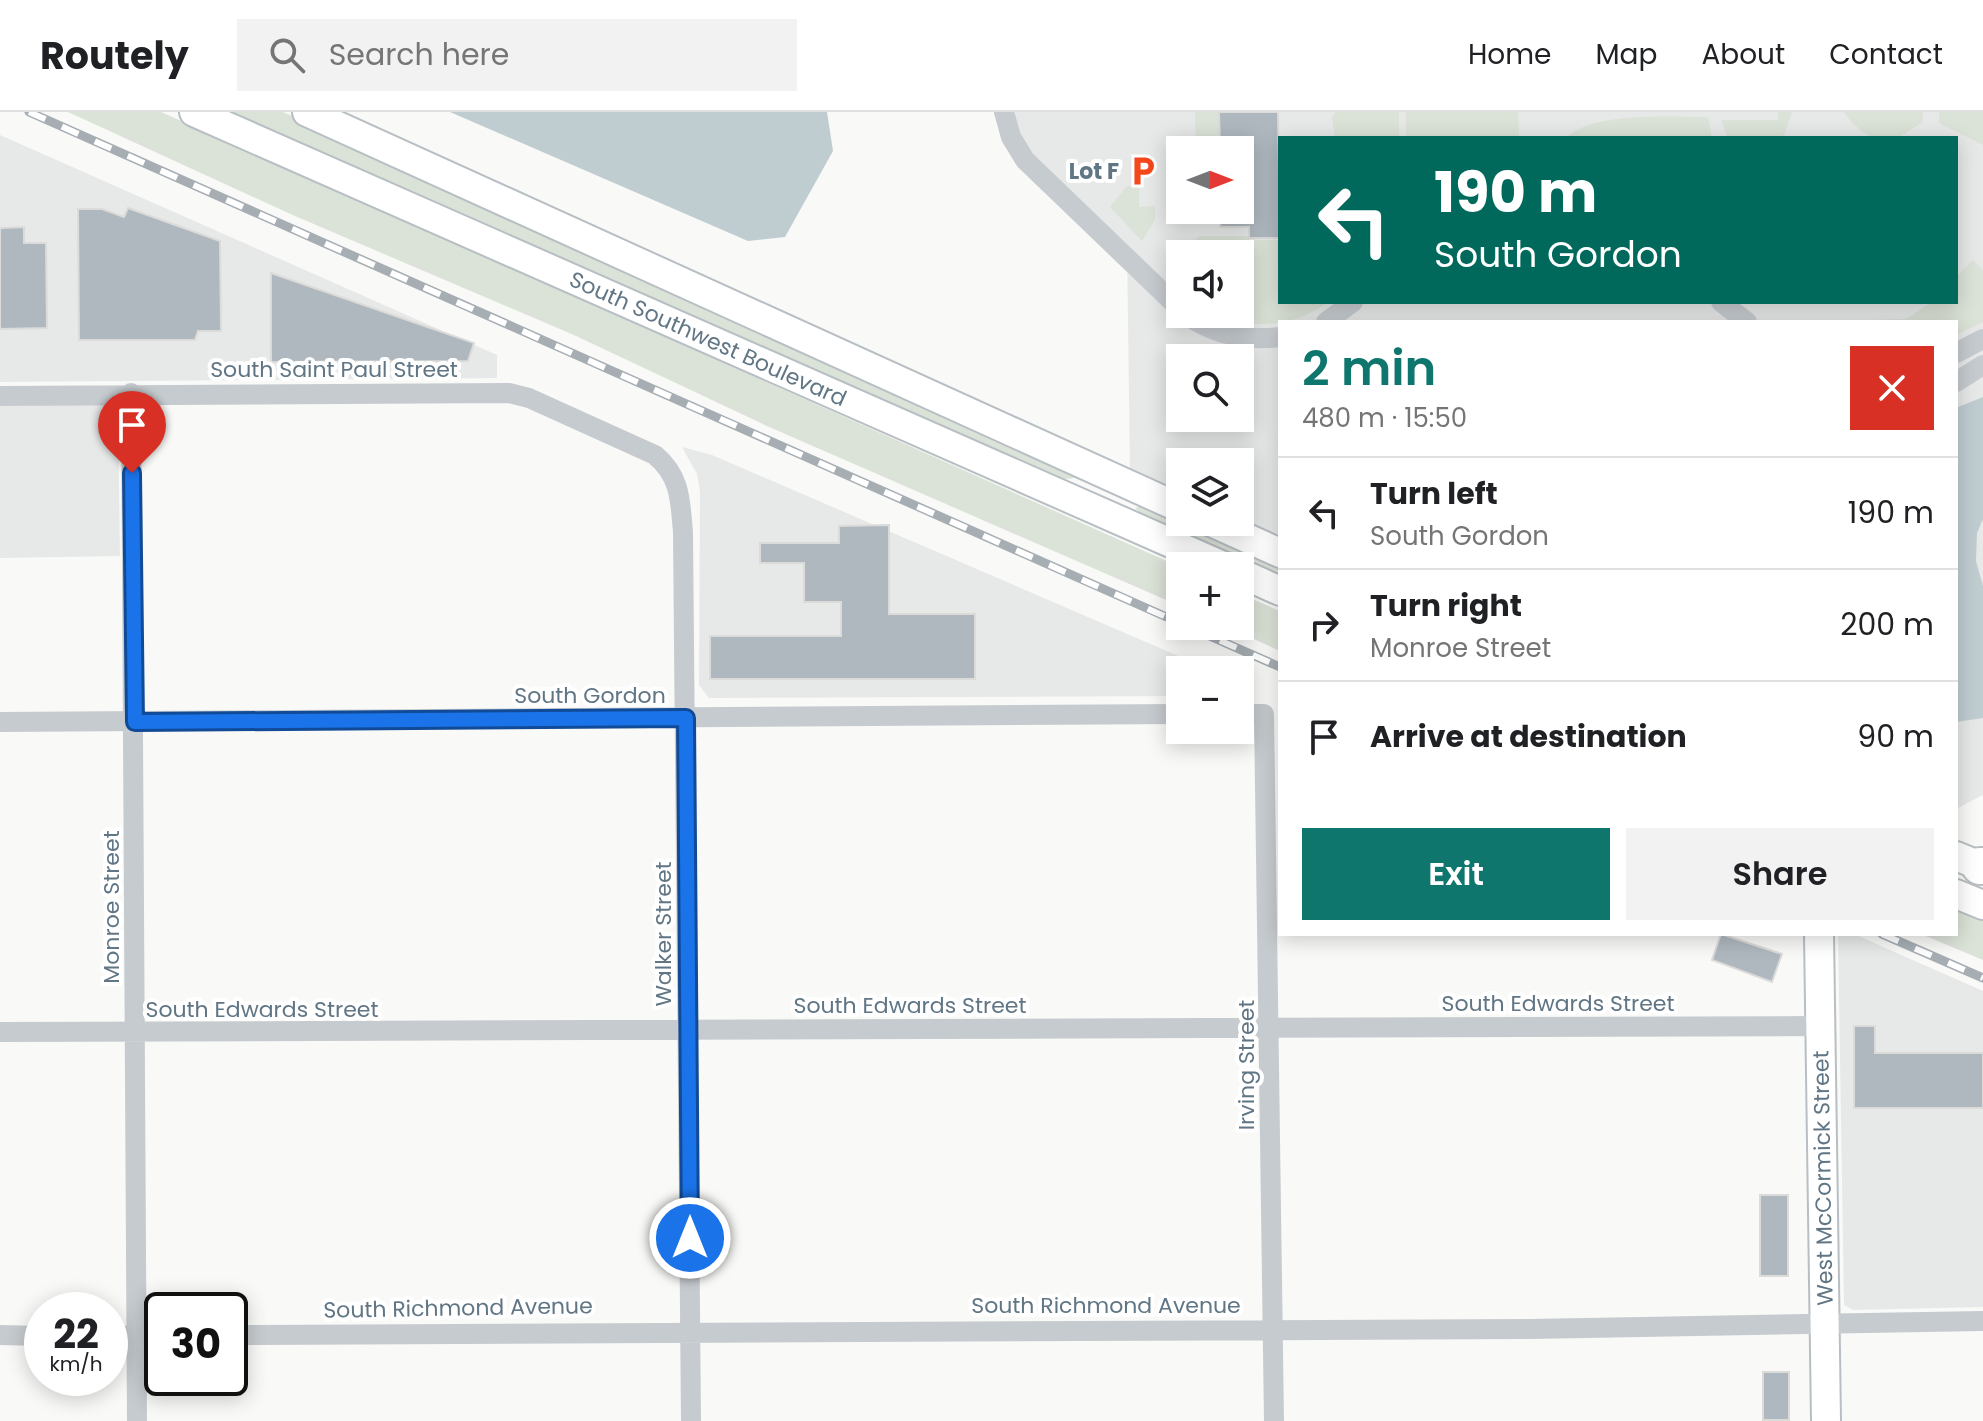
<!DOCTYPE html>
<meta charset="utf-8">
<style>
body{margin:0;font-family:Poppins,sans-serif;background:#f2f2f2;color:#202124;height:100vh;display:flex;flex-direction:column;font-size:30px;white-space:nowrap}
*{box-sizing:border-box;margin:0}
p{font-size:26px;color:#757577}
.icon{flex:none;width:44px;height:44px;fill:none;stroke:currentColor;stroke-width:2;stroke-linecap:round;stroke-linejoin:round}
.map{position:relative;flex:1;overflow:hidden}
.panel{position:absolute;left:1278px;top:208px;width:680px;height:616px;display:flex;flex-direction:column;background:#fff;border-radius:0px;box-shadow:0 4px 20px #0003}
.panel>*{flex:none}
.hud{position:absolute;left:1278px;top:24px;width:680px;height:168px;border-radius:0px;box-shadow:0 4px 20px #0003;background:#00695c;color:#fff;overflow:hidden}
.needle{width:52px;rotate:90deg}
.controls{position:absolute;left:1166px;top:24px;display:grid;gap:16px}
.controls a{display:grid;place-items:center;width:88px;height:88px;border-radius:0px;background:#fff;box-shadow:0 4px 20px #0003;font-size:40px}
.speed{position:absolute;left:24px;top:1180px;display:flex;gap:16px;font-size:40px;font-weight:700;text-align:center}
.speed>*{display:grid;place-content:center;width:104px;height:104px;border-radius:50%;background:#fff;box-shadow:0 4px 20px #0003;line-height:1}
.speed small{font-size:20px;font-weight:400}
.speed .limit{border:4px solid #111;border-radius:12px;background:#fff;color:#111}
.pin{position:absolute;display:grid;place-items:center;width:68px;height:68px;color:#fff;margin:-82px -34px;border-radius:50% 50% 50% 0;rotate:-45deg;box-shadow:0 0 8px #0007}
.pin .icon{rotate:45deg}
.me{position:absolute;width:88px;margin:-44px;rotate:0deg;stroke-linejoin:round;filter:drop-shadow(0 0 6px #0008)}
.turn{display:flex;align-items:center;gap:28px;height:168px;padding:0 24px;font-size:36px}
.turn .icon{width:104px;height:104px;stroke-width:2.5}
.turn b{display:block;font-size:56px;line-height:68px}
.round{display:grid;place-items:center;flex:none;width:84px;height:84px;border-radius:0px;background:#f2f2f2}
.headline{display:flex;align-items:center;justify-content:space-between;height:136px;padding:0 24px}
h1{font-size:48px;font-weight:600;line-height:60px;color:#0f766e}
.action{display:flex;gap:16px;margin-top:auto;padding:16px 24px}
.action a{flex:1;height:92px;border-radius:0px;background:#0f766e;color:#fff;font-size:32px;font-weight:600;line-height:92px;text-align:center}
.action a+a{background:#f2f2f2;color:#202124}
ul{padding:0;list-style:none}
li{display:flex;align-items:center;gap:24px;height:112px;padding:0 24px;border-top:2px solid #e0e0e0}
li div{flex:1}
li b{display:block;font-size:30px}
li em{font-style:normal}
header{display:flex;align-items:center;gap:48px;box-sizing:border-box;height:112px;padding:0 40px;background:#fff;border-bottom:2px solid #e0e0e0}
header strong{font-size:38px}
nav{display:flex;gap:44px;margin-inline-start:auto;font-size:28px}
.search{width:560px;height:72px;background:#f2f2f2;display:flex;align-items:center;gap:20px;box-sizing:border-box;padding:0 28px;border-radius:0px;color:#757577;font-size:30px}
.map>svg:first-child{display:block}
</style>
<header>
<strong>Routely</strong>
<div class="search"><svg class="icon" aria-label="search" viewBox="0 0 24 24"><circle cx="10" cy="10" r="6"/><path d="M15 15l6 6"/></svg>Search here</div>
<nav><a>Home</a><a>Map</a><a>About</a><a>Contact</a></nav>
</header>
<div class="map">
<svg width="1983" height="1309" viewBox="0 0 1983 1309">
<rect width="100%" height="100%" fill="#f9f9f7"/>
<path fill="#e7e8e8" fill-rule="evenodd" d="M1014,0H1983V683L1956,697V210H1280V424L1240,406V350H1180V380L1130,357L1127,136L1030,40L1018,23ZM1280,26H1956V190H1280ZM1180,38H1240V98H1180ZM1180,142H1240V202H1180ZM1180,246H1240V306H1180Z
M0,23L497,243V266L0,270Z
M109,292L117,297L118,306L120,444L0,446V294Z
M682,335L712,343L1190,549V558H1180V584L709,586L699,573L700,379L697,362Z
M1838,822H1854L1983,879V1195L1853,1198L1844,1193Z"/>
<path fill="#dbe2d7" d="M68,0H161L272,49L1180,455V494L767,314L574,223L295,104Z
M227,0H283L601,141L1081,365L1058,368Z
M1195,0H1219L1220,38H1196Z
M1336,0H1399V26H1335L1332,5Z
M1406,0H1518L1519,23L1518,26H1406Z
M1778,0H1792L1783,26H1728L1721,8H1778Z
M1844,0H1923L1922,11C1913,15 1907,21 1899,25C1878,36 1855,17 1844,0Z
M1939,0H1983V33L1939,11Z
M1703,5H1708L1712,26H1565C1596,0 1661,5 1703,5Z
M1127,74H1139V95L1155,94V107L1142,129L1110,95Z
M1199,124H1248L1249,128H1280V190H1328C1294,215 1253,218 1215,203L1240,202V142H1181Z
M1973,148L1983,158V210L1956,223V210H1797L1906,207L1932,190H1956V165Z
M1142,394H1155L1180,405V410H1191L1280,449V467L1149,409L1135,396Z
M1240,482L1280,499V539L1225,514H1240Z
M1956,793L1983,806V848L1921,822H1956Z"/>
<path fill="#bfccd0" d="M450,0H827L833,39L785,125L748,129Z
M1983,285V407L1977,421L1976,449L1983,474V606L1956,610V296Z"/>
<path fill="#afb8bf" stroke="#dbdbd9" stroke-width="2" d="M1219,0H1278L1280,126H1249V115H1220V98H1240V38H1220Z
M128,96L220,129L221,219H198L195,228H79L78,97H102L124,105Z
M24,115V131H46L47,216L0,217V116Z
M271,161L474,231L468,249L271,250Z
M889,413V502H975V567H710V524H841V490H804V451H760V431H839V414Z
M1721,822L1782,842L1772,870L1712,848Z
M1854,914H1875V941H1983V996H1854Z
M1760,1083H1788V1164H1760Z
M1763,1260H1789V1308H1763Z"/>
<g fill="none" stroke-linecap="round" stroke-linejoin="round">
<defs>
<path id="secondary" d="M194,0L1223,454
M307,0L1180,396
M1211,410L1280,441
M1240,461L1280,479
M1956,744L1983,755
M1956,782L1983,793
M1819,822L1826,1309"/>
<path id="highway" d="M1980,754H1983"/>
</defs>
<use href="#secondary" stroke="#b8bfc4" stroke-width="32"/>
<use href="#highway" stroke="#bbbfc2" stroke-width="40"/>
<path stroke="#c6cbcf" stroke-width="20" d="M1004,0L1011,25L1025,48L1180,197
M1721,190L1747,210
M1185,202C1213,222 1246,229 1280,225
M1326,210L1353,190
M1956,241L1983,227
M1956,270L1983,253
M131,281L137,1309
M0,284L509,281L529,286L655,343C681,365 680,388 683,420L691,1309
M1240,602H1264L1274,1309
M0,610L1180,602
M0,920L1820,914
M0,1223L42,1224
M230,1223L1530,1217L1983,1209
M110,1224L162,1223"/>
<use href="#secondary" stroke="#fff" stroke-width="28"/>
<use href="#highway" stroke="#fff" stroke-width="36"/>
<defs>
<path id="rail" d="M29,0L1180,511
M1187,514L1280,555
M1882,822L1983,866"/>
</defs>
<use href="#rail" stroke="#a6aeb4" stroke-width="9"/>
<use href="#rail" stroke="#fff" stroke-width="6" stroke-dasharray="18" stroke-linecap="butt"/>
</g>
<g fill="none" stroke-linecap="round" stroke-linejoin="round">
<defs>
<path id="route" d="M132,361L135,610L686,606L690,1126"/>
</defs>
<use href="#route" stroke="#114b97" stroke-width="20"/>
<use href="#route" stroke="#1a73e8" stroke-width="14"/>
</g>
<defs>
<symbol id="parking-bare" viewBox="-9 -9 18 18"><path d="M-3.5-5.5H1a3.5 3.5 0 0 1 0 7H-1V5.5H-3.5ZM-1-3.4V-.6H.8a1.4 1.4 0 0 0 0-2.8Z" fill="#f4471c" stroke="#fff" stroke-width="2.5" paint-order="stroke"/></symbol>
</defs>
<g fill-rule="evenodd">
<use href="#parking-bare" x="1121" y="37" width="44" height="44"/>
</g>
<g text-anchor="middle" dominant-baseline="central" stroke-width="8" stroke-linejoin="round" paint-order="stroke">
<g font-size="22" font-weight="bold" fill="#617685" stroke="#fff" text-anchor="end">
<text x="1119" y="59">Lot F</text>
</g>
<g font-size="22" fill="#617685" stroke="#fff">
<text transform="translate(708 227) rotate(24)">South Southwest Boulevard</text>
<text x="334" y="257">South Saint Paul Street</text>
<text x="590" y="583">South Gordon</text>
<text transform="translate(111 795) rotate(-90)">Monroe Street</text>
<text transform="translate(663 822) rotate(-90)">Walker Street</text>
<text x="1558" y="891">South Edwards Street</text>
<text x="910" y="893">South Edwards Street</text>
<text x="262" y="897">South Edwards Street</text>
<text transform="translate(1246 953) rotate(-90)">Irving Street</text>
<text transform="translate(1823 1066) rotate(-91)">West McCormick Street</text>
<text x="1106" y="1193">South Richmond Avenue</text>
<text transform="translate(458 1196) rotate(-1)">South Richmond Avenue</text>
</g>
</g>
</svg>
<div class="controls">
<a><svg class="needle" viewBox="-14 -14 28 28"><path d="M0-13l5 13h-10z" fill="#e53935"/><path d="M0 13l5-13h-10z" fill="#757577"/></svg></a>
<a><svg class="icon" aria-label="sound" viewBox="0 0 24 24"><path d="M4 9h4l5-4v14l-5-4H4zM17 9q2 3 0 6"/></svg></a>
<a><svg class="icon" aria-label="search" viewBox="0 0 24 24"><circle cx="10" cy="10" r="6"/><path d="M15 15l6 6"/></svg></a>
<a><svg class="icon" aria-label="layers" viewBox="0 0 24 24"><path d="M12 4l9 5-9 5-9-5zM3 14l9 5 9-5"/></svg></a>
<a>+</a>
<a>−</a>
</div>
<div class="speed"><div>22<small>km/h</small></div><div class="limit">30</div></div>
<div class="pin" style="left:132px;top:361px;background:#d93025"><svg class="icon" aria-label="arrive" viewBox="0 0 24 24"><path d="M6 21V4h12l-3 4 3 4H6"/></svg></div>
<svg class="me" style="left:690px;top:1126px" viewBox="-20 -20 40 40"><circle r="17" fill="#1a73e8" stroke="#fff" stroke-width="3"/><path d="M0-11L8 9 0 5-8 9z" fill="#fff"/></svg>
<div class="hud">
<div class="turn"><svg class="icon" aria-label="left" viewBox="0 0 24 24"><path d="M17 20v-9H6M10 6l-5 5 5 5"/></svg><div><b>190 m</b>South Gordon</div></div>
</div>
<section class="panel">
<div class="headline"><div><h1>2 min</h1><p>480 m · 15:50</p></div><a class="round" style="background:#d93025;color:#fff"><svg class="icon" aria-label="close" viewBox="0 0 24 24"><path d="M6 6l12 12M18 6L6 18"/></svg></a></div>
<ul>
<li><svg class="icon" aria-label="left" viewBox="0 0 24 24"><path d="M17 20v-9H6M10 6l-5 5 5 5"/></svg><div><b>Turn left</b><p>South Gordon</p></div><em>190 m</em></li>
<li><svg class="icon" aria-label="right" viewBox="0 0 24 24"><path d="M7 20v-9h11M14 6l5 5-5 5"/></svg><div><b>Turn right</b><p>Monroe Street</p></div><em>200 m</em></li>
<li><svg class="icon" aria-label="arrive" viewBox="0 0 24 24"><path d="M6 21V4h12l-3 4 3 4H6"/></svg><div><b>Arrive at destination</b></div><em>90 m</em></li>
</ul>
<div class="action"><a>Exit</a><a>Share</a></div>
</section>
</div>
